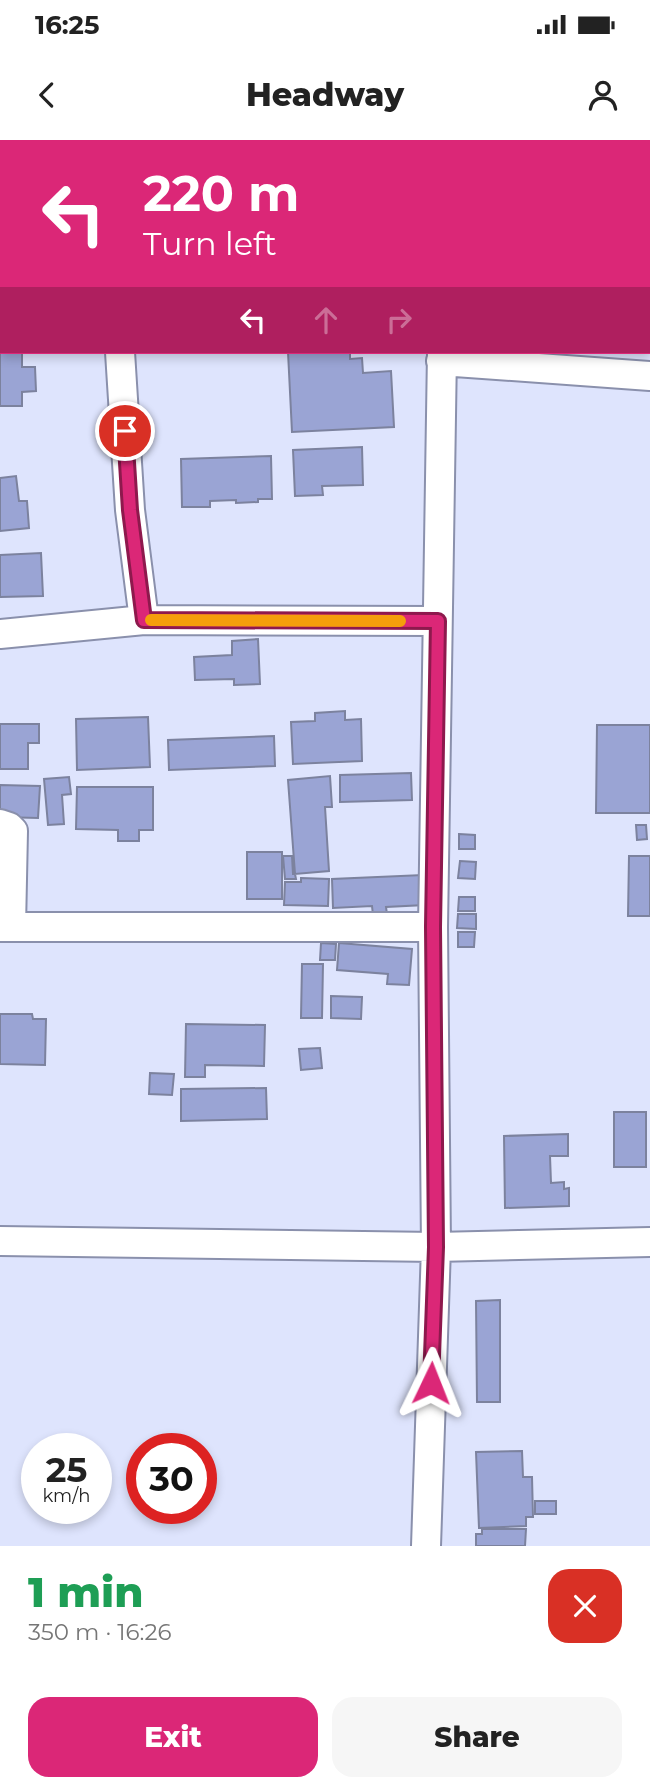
<!DOCTYPE html>
<meta charset="utf-8">
<style>
body{margin:0;font-family:Montserrat,sans-serif;background:#f6f6f6;color:#222;height:100vh;display:flex;flex-direction:column;font-size:26px;white-space:nowrap}
*{box-sizing:border-box;margin:0}
p{font-size:23px;color:#767676}
.icon{flex:none;width:38px;height:38px;fill:none;stroke:currentColor;stroke-width:2;stroke-linecap:round;stroke-linejoin:round}
.map{position:relative;height:1406px;overflow:hidden}
.drawer{display:flex;flex-direction:column;background:#fff;flex:1}
.drawer>*{flex:none}
.hud{position:absolute;left:0px;top:0px;width:651px;height:214px;box-shadow:0 4px 10px #0003;background:#db2777;color:#fff;overflow:hidden}
.speed{position:absolute;left:21px;top:1293px;display:flex;gap:14px;font-size:35px;font-weight:700;text-align:center}
.speed>*{display:grid;place-content:center;width:91px;height:91px;border-radius:50%;background:#fff;box-shadow:0 4px 10px #0003;line-height:1}
.speed small{font-size:18px;font-weight:400}
.speed .limit{border:10px solid #d22;background:#fff;color:#111}
.pin{position:absolute;display:grid;place-items:center;width:60px;height:60px;color:#fff;margin:-30px;border:4px solid #fff;border-radius:50%;box-shadow:0 2px 7px #0007}
.me{position:absolute;width:77px;margin:-38px;rotate:2deg;stroke-linejoin:round;filter:drop-shadow(0 0 5px #0008)}
.turn{display:flex;align-items:center;gap:24px;height:147px;padding:0 28px;font-size:32px}
.turn .icon{width:91px;height:91px;stroke-width:2.5}
.turn b{display:block;font-size:49px;line-height:60px}
.lanes{display:flex;align-items:center;height:66px;padding:0 28px;background:#0003;justify-content:center;gap:35px;direction:ltr}
.lanes .off{opacity:.35}
.round{display:grid;place-items:center;flex:none;width:74px;height:74px;border-radius:21px;background:#f6f6f6}
.headline{display:flex;align-items:center;justify-content:space-between;height:119px;padding:0 28px}
h1{font-size:42px;font-weight:800;line-height:52px;color:#1e9e55}
.primary-button{display:flex;gap:14px;margin-top:auto;padding:14px 28px}
.primary-button a{flex:1;height:80px;border-radius:21px;background:#db2777;color:#fff;font-size:28px;font-weight:800;line-height:80px;text-align:center}
.primary-button a+a{background:#f6f6f6;color:#222}
.status{display:flex;justify-content:space-between;align-items:center;height:49px;padding:0 35px;background:#fff;direction:ltr}
.status svg{height:19px;fill:currentColor}
header{display:flex;justify-content:space-between;align-items:center;height:91px;padding:0 28px;background:#fff;font-size:32px;font-weight:800}
.map>svg:first-child{display:block}
</style>
<div class="status"><b>16:25</b><svg viewBox="0 0 49 12"><path d="M0 12V9h3v3zM5 12V6h3v6zM10 12V3h3v9zM15 12V0h3v12zM26 1h20v11H26zM47 4h2v5h-2z"/></svg></div>
<header><svg class="icon" aria-label="back" viewBox="0 0 24 24"><path d="M15 5l-7 7 7 7"/></svg>Headway<svg class="icon" aria-label="person" viewBox="0 0 24 24"><circle cx="12" cy="8" r="4"/><path d="M4 21q1-7 8-7t8 7"/></svg></header>
<div class="map">
<svg width="650" height="1406" viewBox="0 0 650 1406">
<rect width="100%" height="100%" fill="#dee4fd"/>
<path fill="#9aa4d4" stroke="#7c829e" stroke-width="2" d="M0,190H2V212H22V227H35L36,251L22,252V266H0Z
M288,212H350V219L362,218L363,233L391,231L394,287L292,292Z
M362,307L363,345L322,346L323,355L295,356L293,310Z
M271,316L272,359H258V362L236,363V360L210,361V367H182L181,319Z
M16,336L19,361H27L29,388L0,391V338Z
M41,413L43,456L0,457V415Z
M258,499L260,544L234,545V539L195,540L194,517L232,515V501Z
M345,571V580L361,579L362,621L293,624L291,582L315,581V573Z
M148,577L150,627L77,630L76,579Z
M0,584H39V603H28V629H0Z
M597,585H650V673H596Z
M274,596L275,626L169,630L168,600Z
M411,633L412,660L340,662V635Z
M330,636L332,667H325L329,731L295,734L288,640Z
M69,637L71,654L62,655L64,684L48,685L44,639Z
M0,645L40,646L38,678L0,677Z
M77,647H153V690H139V701H118V690L76,689Z
M636,685H646L647,699L637,700Z
M459,694L475,695V709H459Z
M247,712H282V759H247Z
M283,716H292L293,734H295L296,739H285Z
M629,716H650V776H628Z
M460,721L476,722L475,739L458,738Z
M423,735L425,765L386,767L387,774L373,775L372,766L333,768L332,739Z
M301,738L329,739L328,766L284,765L285,742H301Z
M459,757H475V771H458Z
M458,774H476V789L457,788Z
M458,792H475L474,807H458Z
M321,803L336,804L335,820H320Z
M339,803L412,809L409,845L387,844L388,834L337,830Z
M302,824H323L322,878H301Z
M331,856L362,857L361,879L331,878Z
M0,874H32L33,879H46L45,925L0,924Z
M186,884L265,885L264,926L205,925V937H185Z
M320,908L322,928L301,930L299,909Z
M150,933L174,934L172,955L149,954Z
M266,948L267,979L181,981V949Z
M614,972H646V1027H614Z
M568,994V1016H550L551,1043L564,1042V1049L569,1048V1066L505,1068L504,996Z
M500,1160V1262H477L476,1161Z
M522,1311L523,1337H532L533,1377H526V1386L479,1388L476,1312Z
M535,1361H556V1374H535Z
M482,1389H526L525,1406H476V1394H482Z"/>
<g fill="none" stroke-linecap="round" stroke-linejoin="round">
<defs>
<path id="minor" d="M111,0V2
M446,2V0
M0,143H2
M649,171H650
M120,212L130,370L144,480
M441,221L650,236
M0,494L144,480L437,481
M0,684L9,687L13,691L11,787
M0,787H433
M0,1101L436,1107L650,1102
M426,1406L436,1107L433,787L442,212"/>
</defs>
<use href="#minor" stroke="#8a90ac" stroke-width="32"/>
<use href="#minor" stroke="#fff" stroke-width="28"/>
</g>
<g fill="none" stroke-linecap="round" stroke-linejoin="round">
<defs>
<path id="route" d="M125,291L130,370L144,480L438,481L433,787L436,1107L431,1243"/>
</defs>
<use href="#route" stroke="#8e194d" stroke-width="18"/>
<use href="#route" stroke="#db2777" stroke-width="12"/>
<path stroke="#f59e0b" stroke-width="12" d="M151,480L400,481"/>
</g>
</svg>
<div class="speed"><div>25<small>km/h</small></div><div class="limit">30</div></div>
<div class="pin" style="left:125px;top:291px;background:#d93025"><svg class="icon" aria-label="arrive" viewBox="0 0 24 24"><path d="M6 21V4h12l-3 4 3 4H6"/></svg></div>
<svg class="me" style="left:431px;top:1243px" viewBox="-20 -20 40 40"><path d="M0-17L14 15 0 8-14 15z" fill="#db2777" stroke="#fff" stroke-width="4"/></svg>
<div class="hud">
<div class="turn"><svg class="icon" aria-label="left" viewBox="0 0 24 24"><path d="M17 20v-9H6M10 6l-5 5 5 5"/></svg><div><b>220 m</b>Turn left</div></div>
<div class="lanes"><svg class="icon" aria-label="left" viewBox="0 0 24 24"><path d="M17 20v-9H6M10 6l-5 5 5 5"/></svg><svg class="icon off" aria-label="ahead" viewBox="0 0 24 24"><path d="M12 20V5M6 11l6-6 6 6"/></svg><svg class="icon off" aria-label="right" viewBox="0 0 24 24"><path d="M7 20v-9h11M14 6l5 5-5 5"/></svg></div>
</div>
</div>
<section class="drawer">
<div class="headline"><div><h1>1 min</h1><p>350 m · 16:26</p></div><a class="round" style="background:#d93025;color:#fff"><svg class="icon" aria-label="close" viewBox="0 0 24 24"><path d="M6 6l12 12M18 6L6 18"/></svg></a></div>
<div class="primary-button"><a>Exit</a><a>Share</a></div>
</section>
